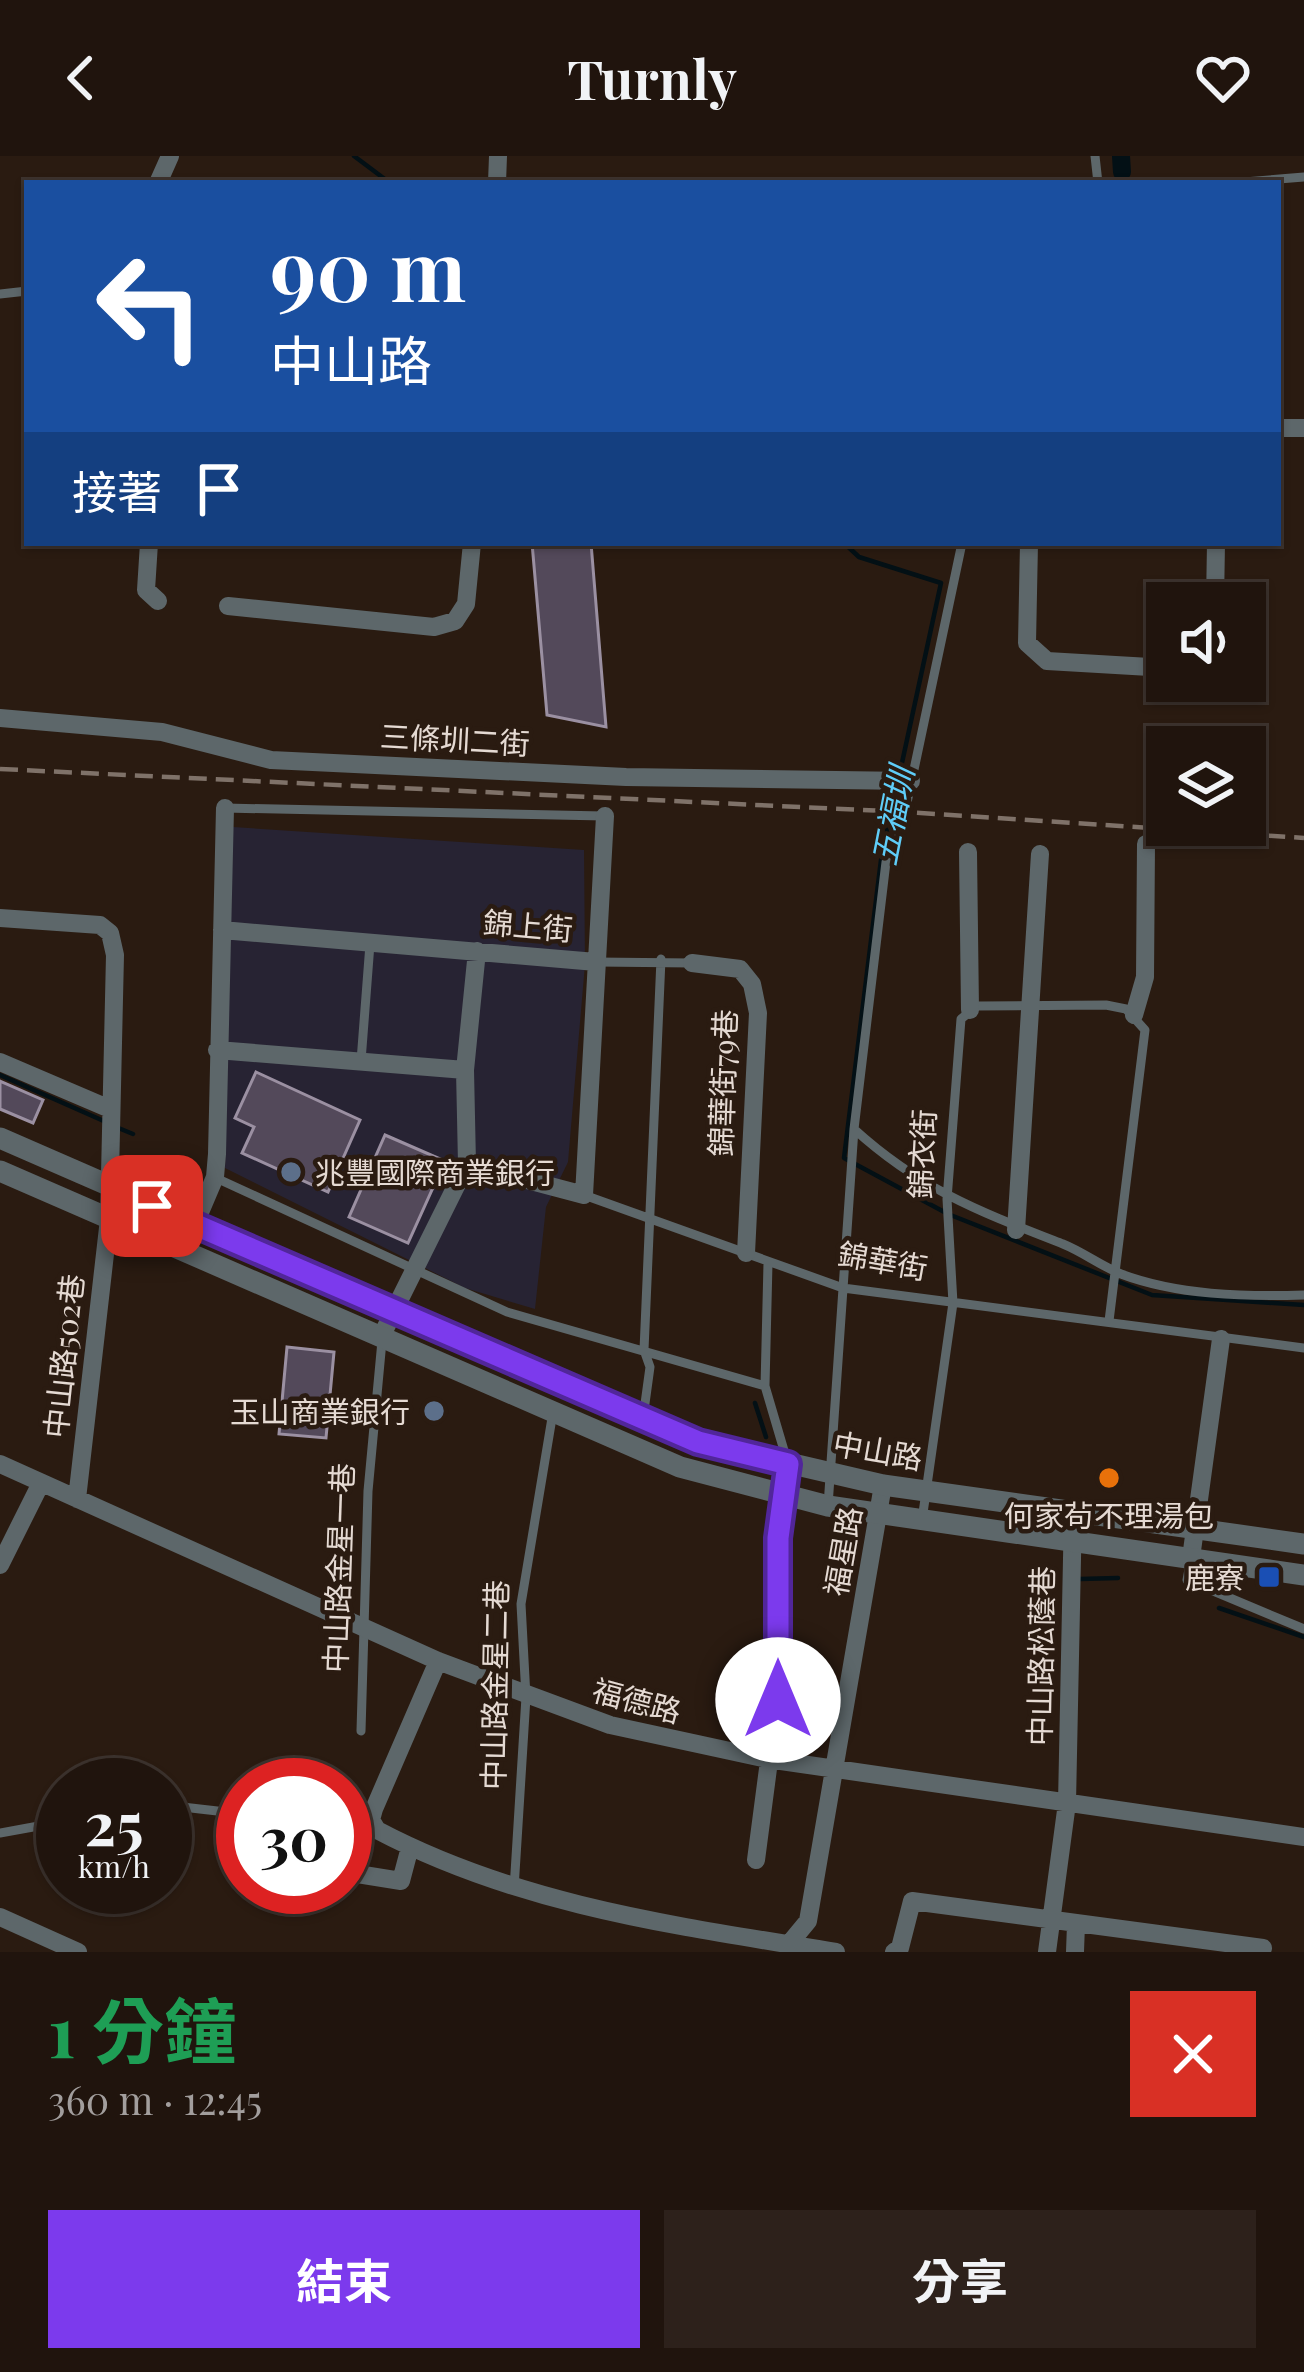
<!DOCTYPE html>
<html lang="zh-TW">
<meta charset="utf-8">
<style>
body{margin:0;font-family:"Playfair Display","Noto Sans TC",serif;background:#2d211b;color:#f1f3f6;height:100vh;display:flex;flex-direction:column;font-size:45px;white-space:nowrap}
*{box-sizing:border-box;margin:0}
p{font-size:39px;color:#a29e9d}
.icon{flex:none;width:66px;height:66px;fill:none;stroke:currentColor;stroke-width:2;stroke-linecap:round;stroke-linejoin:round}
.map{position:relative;height:1796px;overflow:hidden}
.drawer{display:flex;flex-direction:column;background:#20140d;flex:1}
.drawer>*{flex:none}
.banner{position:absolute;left:24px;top:24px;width:1257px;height:366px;border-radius:0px;box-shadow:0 3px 9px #0004,0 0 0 3px #3d332e;background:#1a4fa0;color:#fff;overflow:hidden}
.tools{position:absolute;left:1146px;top:426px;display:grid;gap:24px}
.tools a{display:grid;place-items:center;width:120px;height:120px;border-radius:0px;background:#20140d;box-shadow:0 3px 9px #0004,0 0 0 3px #3d332e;font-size:60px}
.speed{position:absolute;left:36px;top:1602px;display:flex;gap:24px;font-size:60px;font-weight:700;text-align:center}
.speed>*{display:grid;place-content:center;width:156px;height:156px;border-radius:50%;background:#20140d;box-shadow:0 3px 9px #0004,0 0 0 3px #3d332e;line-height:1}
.speed small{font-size:30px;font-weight:400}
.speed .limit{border:18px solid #d22;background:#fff;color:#111}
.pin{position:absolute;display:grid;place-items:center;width:102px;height:102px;color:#fff;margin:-51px;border-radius:24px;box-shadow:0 6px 18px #0006}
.me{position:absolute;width:132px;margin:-66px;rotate:0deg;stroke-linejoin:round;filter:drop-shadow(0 0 9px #0008)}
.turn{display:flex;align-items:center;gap:42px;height:252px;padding:0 48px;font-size:54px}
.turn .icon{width:156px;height:156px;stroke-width:2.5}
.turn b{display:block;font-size:84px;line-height:102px}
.then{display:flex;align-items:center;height:114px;padding:0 48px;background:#0003;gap:24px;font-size:45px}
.round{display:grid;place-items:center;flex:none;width:126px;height:126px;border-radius:0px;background:#2d211b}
.summary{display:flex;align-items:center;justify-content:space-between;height:204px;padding:0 48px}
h1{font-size:72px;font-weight:700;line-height:90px;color:#1e9e55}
.action{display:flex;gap:24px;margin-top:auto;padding:24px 48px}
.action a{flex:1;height:138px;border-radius:0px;background:#7c3aed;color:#fff;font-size:48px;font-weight:700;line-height:138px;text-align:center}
.action a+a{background:#2d211b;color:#f1f3f6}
header{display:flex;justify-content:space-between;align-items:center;height:156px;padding:0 48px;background:#20140d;font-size:54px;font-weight:700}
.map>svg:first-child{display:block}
</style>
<header><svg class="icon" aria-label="back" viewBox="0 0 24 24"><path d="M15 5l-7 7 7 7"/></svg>Turnly<svg class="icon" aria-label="heart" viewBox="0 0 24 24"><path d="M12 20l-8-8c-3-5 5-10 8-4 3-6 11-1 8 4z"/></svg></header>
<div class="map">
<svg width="1304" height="1796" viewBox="0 0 1304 1796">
<rect width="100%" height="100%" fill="#2a1b11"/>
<path fill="#272333" d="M233,671L584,694L585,808L568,1006L546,1051L535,1153L465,1132L225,1012Z"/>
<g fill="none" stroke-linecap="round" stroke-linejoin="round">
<path stroke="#031015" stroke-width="4.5" d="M354,0L390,27
M844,387L859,401L941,427L900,616
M896,633L881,704L844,1002L948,1058L1152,1139L1304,1149
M0,919L106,966
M116,971L133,978
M755,1247L766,1281
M1080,1423L1118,1422
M1219,1452L1304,1481"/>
<path stroke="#031015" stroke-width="18" d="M1121,0L1122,16"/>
</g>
<path fill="#53495a" stroke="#9b90a2" stroke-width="3" d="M532,387H591L606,571L547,559Z
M256,916L360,964L328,1036L242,997L254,971L235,962Z
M0,925L43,944L33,967L0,953Z
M385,979L445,1005L408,1087L349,1061Z
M287,1191L334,1196L326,1282L279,1278Z"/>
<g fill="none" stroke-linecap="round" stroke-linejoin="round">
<path stroke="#5d676a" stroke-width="9" d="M1095,0L1098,27
M1232,27L1304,21
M0,138L27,135
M225,652L604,660
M596,806L692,807
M361,905L370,788
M854,973C921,1034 981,1056 1063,1088C1083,1096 1101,1110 1121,1118C1177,1139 1244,1141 1304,1139
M216,1022L507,1156L765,1230
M584,1039L843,1132L1304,1192
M768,1107L765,1230L788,1308
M643,1262L650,1211L644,1194L661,803
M828,1350L854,973L886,706L905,656L962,387
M922,1364L953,1147L947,1043L961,863L977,850L1106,849L1126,853L1145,874L1109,1165
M1191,1402L1187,1424L1304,1473
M361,1575L368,1335L382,1185
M165,1649L226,1656
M0,1677L44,1669L48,1648L63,1651
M514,1733L526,1541L521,1448L553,1256"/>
<path stroke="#5d676a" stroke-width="18" d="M158,27L170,0
M497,27L498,0
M1278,272H1304
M149,387L146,434L158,445
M1029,387L1027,487L1047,505L1167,512
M1215,447L1216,387
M228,450L434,471L455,465L466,448L472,387
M0,562L162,576L271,604L626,621L911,625
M968,696L970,854
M0,762L100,769L110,777L115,799L109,1063L77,1343
M222,774L596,806
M692,807L740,813L752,828L758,857L746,1097
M1134,859L1145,821L1146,688
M217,894L465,914
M0,906L110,953
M467,1008L584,1039L605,660
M195,1068L215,1021L217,998L225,652
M1016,1074L1040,698
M382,1179L467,1008L465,914L477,795
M0,1308L438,1505L610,1569L767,1603L1304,1681
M1191,1402L1221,1183
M0,1409L41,1327
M438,1505L374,1653L371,1664L377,1674C521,1750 678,1770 836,1796
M345,1672L371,1664
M756,1704L777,1544L778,1381L788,1308
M345,1716L401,1725L410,1691
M0,1761L78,1796
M789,1788L808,1765L883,1329
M894,1796L900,1792L912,1745L1263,1792
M1047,1796L1067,1647L1073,1354
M1075,1796L1076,1768"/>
<path stroke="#5d676a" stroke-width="21" d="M0,982L698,1286L883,1329L1304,1388
M0,1015L680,1311L828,1350L1304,1419"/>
<path stroke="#7f7269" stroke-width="4.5" stroke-dasharray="18 9" stroke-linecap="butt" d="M0,613L905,656L1304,682"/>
</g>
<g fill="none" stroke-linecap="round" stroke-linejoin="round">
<defs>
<path id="route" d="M152,1050L698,1286L788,1308L778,1382V1544"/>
</defs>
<use href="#route" stroke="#51269a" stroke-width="30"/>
<use href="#route" stroke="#7c3aed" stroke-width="21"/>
</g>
<g fill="#5c6f8a" stroke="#2a1b11" stroke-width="4.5">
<circle cx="291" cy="1016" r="12"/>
<circle cx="434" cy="1255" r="12"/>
</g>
<circle fill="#e8710a" stroke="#2a1b11" stroke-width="4.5" cx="1109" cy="1322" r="12"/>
<rect fill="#1a4fb4" stroke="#2a1b11" stroke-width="4.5" x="1257" y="1409" width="24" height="24" rx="6"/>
<g text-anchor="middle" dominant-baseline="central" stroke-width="9" stroke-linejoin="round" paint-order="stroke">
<g font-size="30" fill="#e5dad3" stroke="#2a1b11">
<text transform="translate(455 583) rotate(3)">三條圳二街</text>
<text transform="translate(528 769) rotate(5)">錦上街</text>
<text transform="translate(722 927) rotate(-88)">錦華街79巷</text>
<text transform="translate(921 998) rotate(-87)">錦衣街</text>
<text transform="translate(883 1104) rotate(10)">錦華街</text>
<text transform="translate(63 1200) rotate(-84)">中山路502巷</text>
<text transform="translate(878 1294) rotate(10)">中山路</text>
<text transform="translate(842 1395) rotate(-80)">福星路</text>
<text transform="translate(338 1412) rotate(-88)">中山路金星一巷</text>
<text transform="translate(1040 1500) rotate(-89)">中山路松蔭巷</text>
<text transform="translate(494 1529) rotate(-89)">中山路金星二巷</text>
<text transform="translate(637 1544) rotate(15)">福德路</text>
</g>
<g font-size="30" fill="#e5dad3" stroke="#2a1b11" text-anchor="end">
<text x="315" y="1016" text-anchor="start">兆豐國際商業銀行</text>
<text x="410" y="1255">玉山商業銀行</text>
<text x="1109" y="1359" text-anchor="middle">何家茍不理湯包</text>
<text x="1245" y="1421">鹿寮</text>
</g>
<g font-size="33" font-style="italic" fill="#5fcdf8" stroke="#2a1b11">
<text transform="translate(891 660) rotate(-79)">五福圳</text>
</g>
</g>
</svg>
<div class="tools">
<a><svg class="icon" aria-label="sound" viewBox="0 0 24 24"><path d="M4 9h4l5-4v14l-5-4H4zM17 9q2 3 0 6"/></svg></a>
<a><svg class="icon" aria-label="layers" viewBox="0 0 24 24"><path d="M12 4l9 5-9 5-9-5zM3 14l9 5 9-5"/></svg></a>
</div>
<div class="speed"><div>25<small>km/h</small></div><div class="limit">30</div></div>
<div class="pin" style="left:152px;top:1050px;background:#d93025"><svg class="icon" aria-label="arrive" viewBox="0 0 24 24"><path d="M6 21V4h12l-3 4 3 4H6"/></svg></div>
<svg class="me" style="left:778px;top:1544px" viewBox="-20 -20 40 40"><circle r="19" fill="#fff"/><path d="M0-13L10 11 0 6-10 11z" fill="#7c3aed"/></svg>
<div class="banner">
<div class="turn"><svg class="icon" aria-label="left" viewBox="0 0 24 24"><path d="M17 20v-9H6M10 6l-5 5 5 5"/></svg><div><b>90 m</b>中山路</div></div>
<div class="then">接著<svg class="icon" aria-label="arrive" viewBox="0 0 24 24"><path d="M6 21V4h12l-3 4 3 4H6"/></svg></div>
</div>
</div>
<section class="drawer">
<div class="summary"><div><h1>1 分鐘</h1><p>360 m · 12:45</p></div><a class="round" style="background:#d93025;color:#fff"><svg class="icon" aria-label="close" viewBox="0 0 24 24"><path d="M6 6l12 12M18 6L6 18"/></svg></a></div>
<div class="action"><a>結束</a><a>分享</a></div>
</section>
